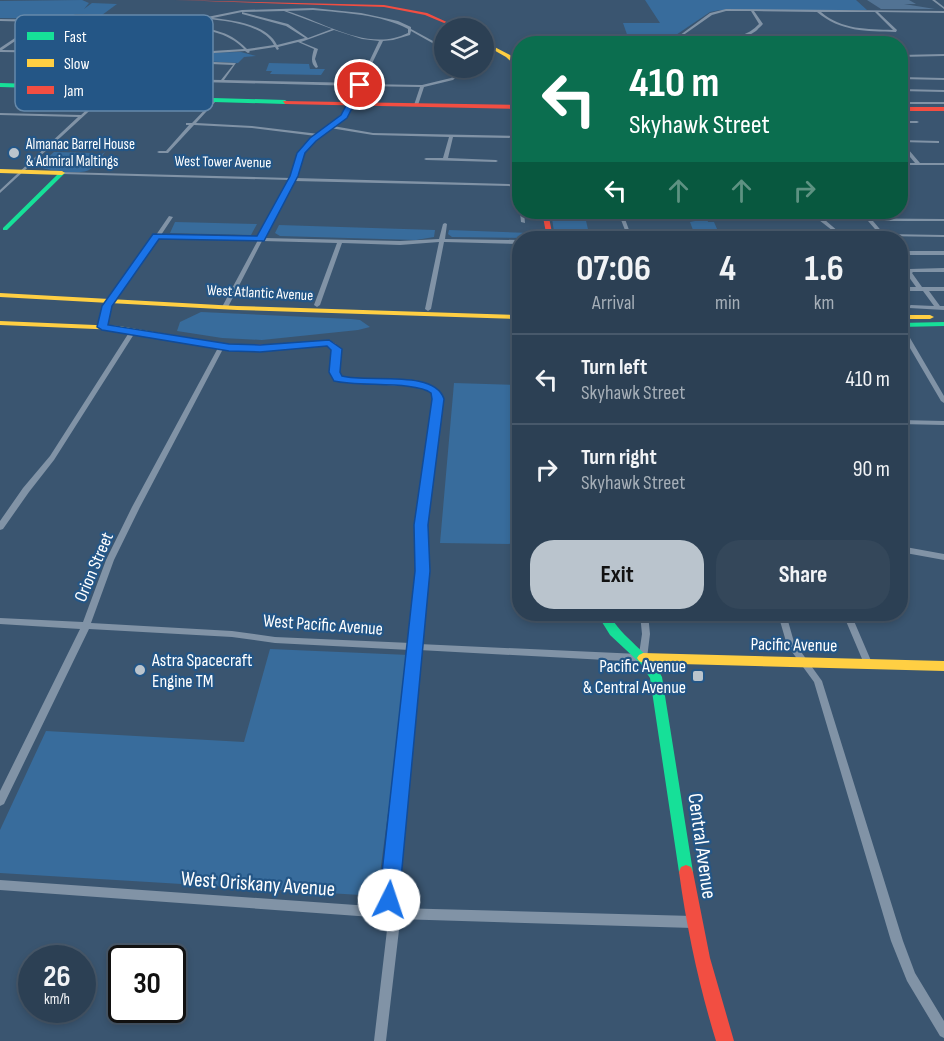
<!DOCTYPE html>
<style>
body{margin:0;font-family:"Sofia Sans Condensed",sans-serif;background:#34475a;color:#f1f3f6;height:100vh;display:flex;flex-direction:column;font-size:22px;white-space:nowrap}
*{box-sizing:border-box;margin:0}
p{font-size:20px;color:#a6afb8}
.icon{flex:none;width:33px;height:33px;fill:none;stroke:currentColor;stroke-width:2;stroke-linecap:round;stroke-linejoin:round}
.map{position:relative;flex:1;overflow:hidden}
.drawer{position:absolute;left:512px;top:231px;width:396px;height:390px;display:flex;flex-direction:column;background:#2c4054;border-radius:24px;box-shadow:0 3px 9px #0003,0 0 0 2px #48596b}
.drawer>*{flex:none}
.guide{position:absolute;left:512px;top:36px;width:396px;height:183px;border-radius:24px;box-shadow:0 3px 9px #0003,0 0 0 2px #48596b;background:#0b6e4f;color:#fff;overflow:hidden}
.buttons{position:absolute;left:434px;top:18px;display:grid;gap:12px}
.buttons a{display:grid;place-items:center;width:60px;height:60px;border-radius:50%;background:#2c4054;box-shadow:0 3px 9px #0003,0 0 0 2px #48596b;font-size:30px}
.speed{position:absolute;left:18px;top:945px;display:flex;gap:12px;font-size:30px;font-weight:700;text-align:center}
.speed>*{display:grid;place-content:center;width:78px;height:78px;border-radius:50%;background:#2c4054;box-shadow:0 3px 9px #0003,0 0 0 2px #48596b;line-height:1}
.speed small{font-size:15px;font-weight:400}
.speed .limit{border:3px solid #111;border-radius:9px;background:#fff;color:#111}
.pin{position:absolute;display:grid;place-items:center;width:51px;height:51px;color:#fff;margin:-26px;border:3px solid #fff;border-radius:50%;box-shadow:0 2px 6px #0007}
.me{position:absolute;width:66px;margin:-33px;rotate:4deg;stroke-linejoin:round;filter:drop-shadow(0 0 4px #0008)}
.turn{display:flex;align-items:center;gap:21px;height:126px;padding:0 18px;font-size:27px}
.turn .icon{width:78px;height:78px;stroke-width:2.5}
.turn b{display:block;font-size:42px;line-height:51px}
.lanes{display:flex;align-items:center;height:57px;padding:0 18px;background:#0003;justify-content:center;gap:30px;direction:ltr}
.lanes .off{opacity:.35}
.eta{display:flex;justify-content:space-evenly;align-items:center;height:102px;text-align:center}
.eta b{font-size:36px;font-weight:700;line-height:42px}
.primary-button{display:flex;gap:12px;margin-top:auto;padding:12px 18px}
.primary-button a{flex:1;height:69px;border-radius:24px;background:#bac4cd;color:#111;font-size:24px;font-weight:700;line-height:69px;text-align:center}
.primary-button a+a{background:#34475a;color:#f1f3f6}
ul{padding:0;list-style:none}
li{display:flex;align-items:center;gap:18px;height:90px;padding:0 18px;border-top:2px solid #48596b}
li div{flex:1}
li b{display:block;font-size:22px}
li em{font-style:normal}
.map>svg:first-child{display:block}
</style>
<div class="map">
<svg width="944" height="1041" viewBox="0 0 944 1041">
<rect width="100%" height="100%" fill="#3a5570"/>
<path fill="#386c9c" d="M82,0L89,3L84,9L92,3L117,4L102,15L75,14L68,19L0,18V1Z
M645,0H856L867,10H720L710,12L664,43H630L623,23H660Z
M241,52L256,56L244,57L238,63L148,58L156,54Z
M269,63L309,64L310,69H325L321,75L270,74L272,71H266Z
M54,152L94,153L92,156H99L105,152C101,158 95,166 89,170C80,175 46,171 38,166Z
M551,212H584L590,238H555Z
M692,215H706L708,222H714L721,238H696L690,222L695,221Z
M175,222L257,224L251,235L170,233Z
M279,225L435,230L434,237L416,240L280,236L275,233Z
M449,230L530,233L531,238L452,237L448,234Z
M201,312L351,319L360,320L370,327L358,330L262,340L222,338L177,331L180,322Z
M454,383L519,385V544L440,543Z
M270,649L409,655L377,896L0,873V830L46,731L244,742Z"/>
<path fill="#527394" d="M867,0H909L916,4H904L935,9H881Z"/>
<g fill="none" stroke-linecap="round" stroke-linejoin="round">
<path fill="#8193a6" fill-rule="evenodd" d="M932,0H935L944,7V9Z
M313,8L361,13L398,21L411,27V29L444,47V49H443L411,31L410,35L393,40L383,41L362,84L422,85L451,78L463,68H466L453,80L424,87L418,105L416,106L414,105L420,87L361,86L348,113L333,126L373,133L517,136L519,137L517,138L453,137L448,158L496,160L498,161L496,162L426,160L424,159L426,158H443L449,137L373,135L330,128L306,149L299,161L295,178L509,184L519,187V189L509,186L294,181L264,238L400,241L439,239L443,224L445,223L447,224L445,239L519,240V244L444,242L431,309L428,311L425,309L439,242L400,245L342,243L320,305L317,307L314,305L337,243L262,241L228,307L225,309L222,307L258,240L159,238L110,306L105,327L102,329L100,328L99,327L104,306L154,237V235H156L169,216L173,217L161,235L259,237L289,180L62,174H60V172L291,178L295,161L302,148L316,136L252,128L194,125L168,153H159L157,152L159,151H166L189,125H186V123H192L215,99L216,101L196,123L252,126L319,134L345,111L358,86L123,80L0,193V190L78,117L0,115V113L81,115L146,54L0,52V48L39,22L0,21V19L182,22L242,10ZM313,10C345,13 380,14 408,29V33C403,35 399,37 394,38C359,46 320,21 287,11ZM284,11L332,29L308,38L288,24L242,12V14L286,26L305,38L277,45C268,25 233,20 213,18L242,12ZM208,19C228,21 264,25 274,45L247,49C228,29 208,29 182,24ZM43,22L179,24L149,52L2,50ZM181,26C204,30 227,31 244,49L212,51C203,38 188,36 173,34ZM334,30L362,39L379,41L359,83L224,80L236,63L145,59L150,54L210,53L212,54L214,53L245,51L248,53L250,52L249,51L275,47L277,50L279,49L278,47L298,42L314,49C312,56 310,63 316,68L318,67L315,59L318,49L301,42ZM171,35C185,38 199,39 209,51L153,52ZM143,61L233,65L221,80L125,78Z
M726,9L944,11V13L878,12L897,30L896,32C866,31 841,32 817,12L754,11L763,24C762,25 757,30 756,31C738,45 700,41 679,38L672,44H668L710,13ZM726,11H751L759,24C741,44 706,40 682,36L712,15ZM821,12H875L893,30C867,29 842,30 821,12Z
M818,40L854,43L855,44L818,42L790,44Z
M519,54V56L508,57L506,56Z
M944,54V56L900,57V55Z
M900,77L944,78V80L900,79Z
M900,89L944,90V92L900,91Z
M900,98L905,102H944V104H904L900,101Z
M900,121H917L919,122L917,123H900Z
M900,140L939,141V143H938L902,142L920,163H944V165H900V163H915L900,145Z
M520,212H524L525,223L521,222Z
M618,212H622L624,217L694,218L696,219L694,220L625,219L632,238H628Z
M809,212H813L821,218L944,219V221H873L884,234L944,235V237L883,236H881L868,221L825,220L846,238H842L819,220L708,219L706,218L708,217H815Z
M900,251H944V255H900Z
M944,268V272H913L912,273L922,287H944V291H929L940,306H944V310L909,308V306L911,305L934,306L923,291H900V287H916L906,273L909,269Z
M900,324L903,326L944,396V403L941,401L900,331Z
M133,329L136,331L54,460L29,492L3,529L0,530V521L23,488L50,456L130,331Z
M332,342L334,343L340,349L337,372L340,377L349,379L424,383L436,388L441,399L425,525L427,571L419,644L639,654L642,634L640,614H648L650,634L647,658L646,660L643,662L419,650L397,855L394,900L395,908L693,916L697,918L699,922L697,926L693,928L397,919L399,930L386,1041H374L387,930L386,918L0,890V880L384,907V900L387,855L410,650L275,643L232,637L89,629L4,804L0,806V791L80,629L0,624V618L83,622L106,560L132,507L219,346H223L224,347L140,507L114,560L91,623L232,631L275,637L411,643L419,571L417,525L435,399L431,390L423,387L349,383L336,379L331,372L334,349L329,344Z
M900,420L944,421V425L900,424Z
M900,546L944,554V560L900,552Z
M778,614H786L794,642L822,681L903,941L915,973L944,1021V1038L940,1036L907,981L891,941L814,682L787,645Z
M843,614H851L872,663L871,666L868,667L865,666Z"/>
<path fill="#16e098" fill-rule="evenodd" d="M0,83L140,87L179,97L285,100L288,102L285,104L179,101L140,91L0,87Z
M60,172L65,173L7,230H3V228Z
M944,322V326L900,327V323Z
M597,614H609C622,639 649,651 662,677L693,872L691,877L686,879L681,877L679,872L650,678L640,663L610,635Z"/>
<path fill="#ffcf43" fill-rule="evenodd" d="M483,41L510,55L519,65V69L506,57L483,44Z
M0,169L62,171L65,173L62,175L0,173Z
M0,293L237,306L519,315V319L237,310L0,297Z
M900,315H930L934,317L930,319H900Z
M0,321L119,326L229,345H248L252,348L248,351H229L119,330L0,325Z
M643,653L944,661V671L643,663L639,661L637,658L639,655Z"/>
<path fill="#f24e42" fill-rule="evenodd" d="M175,0L384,5L427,13L460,28H456L425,15L384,7Z
M283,101L519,105V109L285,104Z
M900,107H944V111H900Z
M542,212H548L553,238H547Z
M332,342L336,344L335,346L248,351L244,348L248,345Z
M686,865L691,867L693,872L710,958L734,1041H716C699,986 687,930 679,872L681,867Z"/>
</g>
<path fill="#1a73e8" stroke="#114b97" stroke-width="1.5" d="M358,83L364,85L347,118L316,141L305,153L298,176L264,241L159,239L112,306L108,325L229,344L260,345L329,340L342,349L340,372L342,376C368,383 435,369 444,399L428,525L430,571L399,900L396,907L389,910L382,907L379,900L415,571L414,525L432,399L431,393C415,381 358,387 334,381L329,372L331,350L327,346L260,352L229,351L102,330L97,327L102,306L153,234L257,236L290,176L297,153L310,138L341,115Z"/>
<g fill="#bac4cd" stroke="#245686" stroke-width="2">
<circle cx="14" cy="153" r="6"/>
<circle cx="140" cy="670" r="6"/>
<rect x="692" y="670" width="12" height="12" rx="3"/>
</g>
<g text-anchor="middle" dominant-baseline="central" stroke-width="4.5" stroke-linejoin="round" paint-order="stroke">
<g font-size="15" fill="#fff" stroke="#245686" text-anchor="start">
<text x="26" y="144">Almanac Barrel House<tspan x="26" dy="17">&amp; Admiral Maltings</tspan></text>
</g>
<g font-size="15" fill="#fff" stroke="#245686">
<text transform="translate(223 162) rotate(1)">West Tower Avenue</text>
<text transform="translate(260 293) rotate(3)">West Atlantic Avenue</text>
</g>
<g font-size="18" fill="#fff" stroke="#245686">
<text transform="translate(94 567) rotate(-67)">Orion Street</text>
<text transform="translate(323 625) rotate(4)">West Pacific Avenue</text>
<text transform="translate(794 645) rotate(1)">Pacific Avenue</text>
</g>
<g font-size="18" fill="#fff" stroke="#245686" text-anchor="start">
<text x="152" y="660">Astra Spacecraft<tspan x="152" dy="21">Engine TM</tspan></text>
<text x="686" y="666" text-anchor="end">Pacific Avenue<tspan x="686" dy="21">&amp; Central Avenue</tspan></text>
</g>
<g font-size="21" fill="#fff" stroke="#245686">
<text transform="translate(702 846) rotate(82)">Central Avenue</text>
<text transform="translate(258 884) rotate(4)">West Oriskany Avenue</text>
</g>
</g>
<rect x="15" y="15" width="198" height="96" rx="9" fill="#245686" stroke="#6689aa" stroke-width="1.5"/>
<rect x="27" y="32" width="27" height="8" fill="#16e098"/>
<rect x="27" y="59" width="27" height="8" fill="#ffcf43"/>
<rect x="27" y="86" width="27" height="8" fill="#f24e42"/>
<g font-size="16" fill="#fff">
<text x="64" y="42">Fast</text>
<text x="64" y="69">Slow</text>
<text x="64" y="96">Jam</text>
</g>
</svg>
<div class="buttons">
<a><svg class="icon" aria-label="layers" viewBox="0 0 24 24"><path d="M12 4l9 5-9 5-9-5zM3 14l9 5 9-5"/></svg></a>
</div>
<div class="speed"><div>26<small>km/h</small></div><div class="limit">30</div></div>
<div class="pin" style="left:360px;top:85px;background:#d93025"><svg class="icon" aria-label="arrive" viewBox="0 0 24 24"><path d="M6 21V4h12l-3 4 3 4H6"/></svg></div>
<svg class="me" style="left:389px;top:900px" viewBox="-20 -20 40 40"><circle r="19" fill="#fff"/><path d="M0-13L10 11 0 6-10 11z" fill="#1a73e8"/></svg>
<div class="guide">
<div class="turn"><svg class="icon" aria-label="left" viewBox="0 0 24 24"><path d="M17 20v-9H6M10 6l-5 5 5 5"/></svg><div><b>410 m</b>Skyhawk Street</div></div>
<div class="lanes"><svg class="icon" aria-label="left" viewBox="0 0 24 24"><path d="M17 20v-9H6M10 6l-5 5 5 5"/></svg><svg class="icon off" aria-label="ahead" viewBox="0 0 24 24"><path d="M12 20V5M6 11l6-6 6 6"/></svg><svg class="icon off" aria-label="ahead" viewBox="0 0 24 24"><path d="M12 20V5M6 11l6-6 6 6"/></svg><svg class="icon off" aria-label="right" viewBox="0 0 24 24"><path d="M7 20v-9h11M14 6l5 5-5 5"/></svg></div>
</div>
<section class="drawer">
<div class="eta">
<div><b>07:06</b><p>Arrival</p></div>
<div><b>4</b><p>min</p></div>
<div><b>1.6</b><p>km</p></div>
</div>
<ul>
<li><svg class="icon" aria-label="left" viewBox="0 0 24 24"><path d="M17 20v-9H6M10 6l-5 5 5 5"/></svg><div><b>Turn left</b><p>Skyhawk Street</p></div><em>410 m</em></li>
<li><svg class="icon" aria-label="right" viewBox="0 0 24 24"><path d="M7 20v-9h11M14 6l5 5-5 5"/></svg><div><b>Turn right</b><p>Skyhawk Street</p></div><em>90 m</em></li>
</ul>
<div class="primary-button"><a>Exit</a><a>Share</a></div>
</section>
</div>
